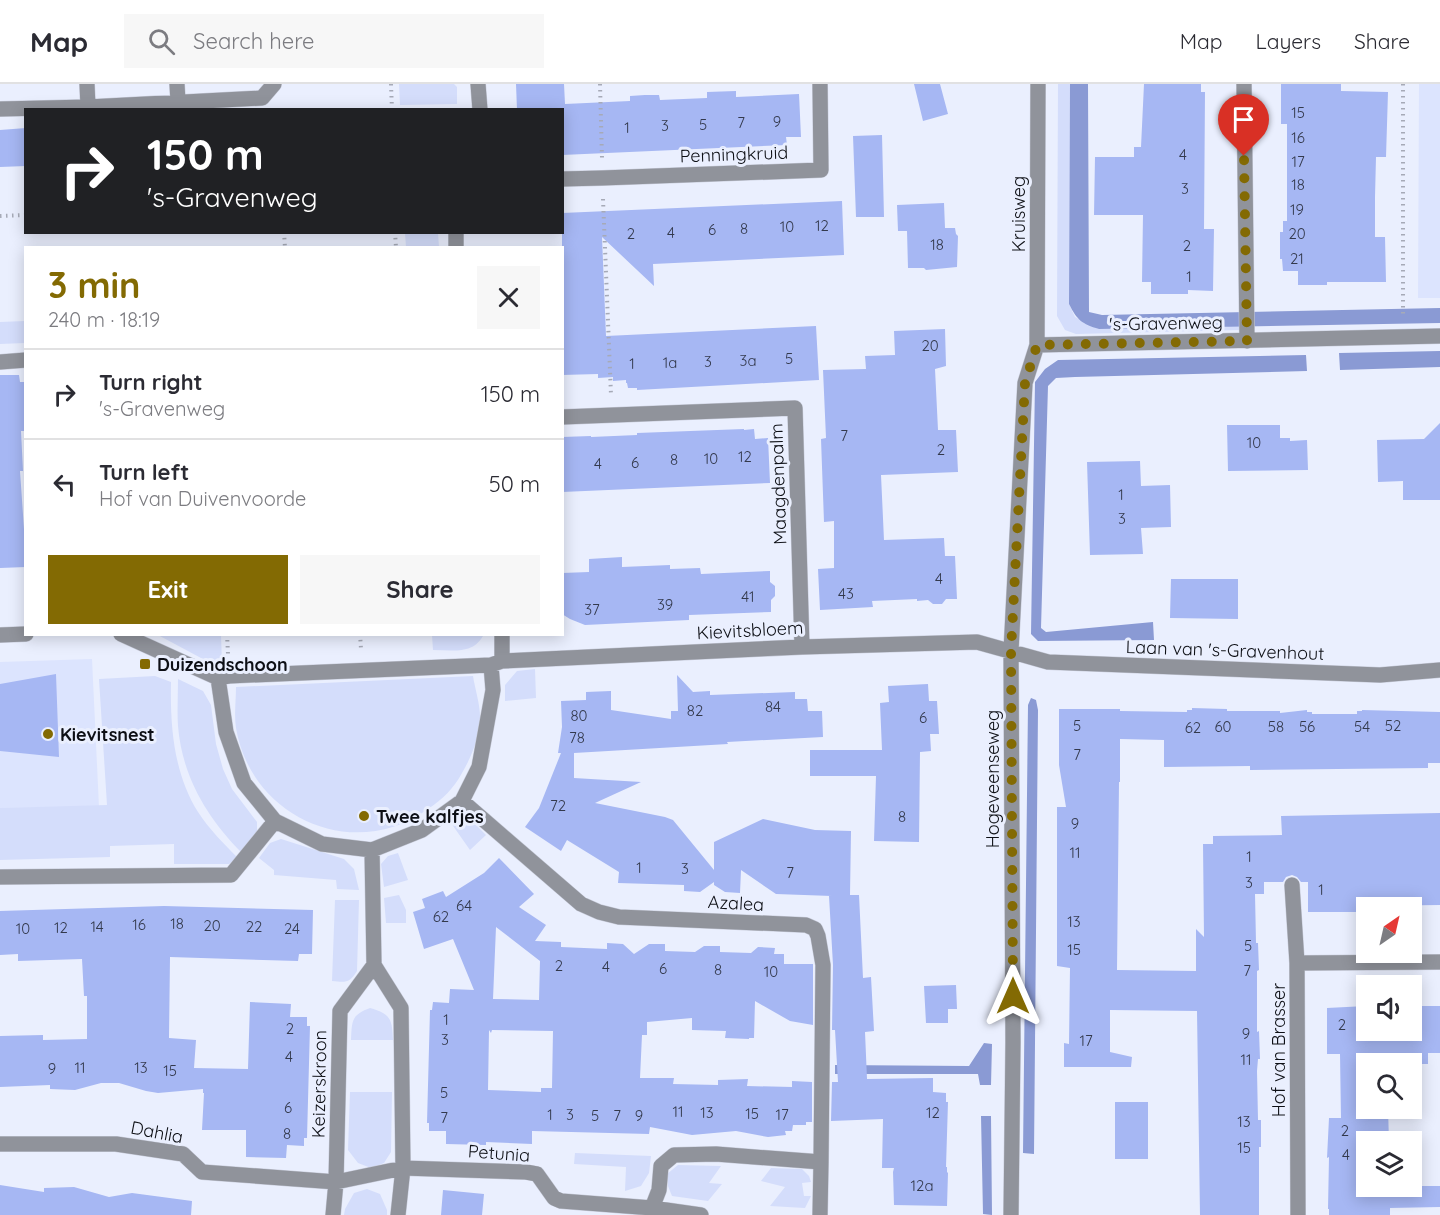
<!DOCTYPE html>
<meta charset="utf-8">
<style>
body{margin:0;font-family:Quicksand,sans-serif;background:#f7f7f7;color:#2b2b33;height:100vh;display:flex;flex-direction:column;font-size:22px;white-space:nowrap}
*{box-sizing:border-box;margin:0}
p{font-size:20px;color:#7c7c81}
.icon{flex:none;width:33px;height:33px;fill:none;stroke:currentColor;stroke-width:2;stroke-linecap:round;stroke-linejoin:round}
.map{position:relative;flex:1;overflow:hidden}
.panel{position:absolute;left:24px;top:162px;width:540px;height:390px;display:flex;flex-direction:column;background:#fff;border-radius:0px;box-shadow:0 3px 15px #0003}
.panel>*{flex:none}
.top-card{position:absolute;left:24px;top:24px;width:540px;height:126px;border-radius:0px;box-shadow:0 3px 15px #0003;background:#202124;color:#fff;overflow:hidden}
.needle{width:39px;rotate:34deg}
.controls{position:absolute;left:1356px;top:813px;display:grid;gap:12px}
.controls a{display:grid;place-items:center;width:66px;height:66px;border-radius:0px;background:#fff;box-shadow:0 3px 15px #0003;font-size:30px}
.pin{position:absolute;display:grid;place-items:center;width:51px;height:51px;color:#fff;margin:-62px -26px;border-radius:50% 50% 50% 0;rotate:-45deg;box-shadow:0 0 6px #0007}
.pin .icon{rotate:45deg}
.me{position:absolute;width:66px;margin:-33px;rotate:0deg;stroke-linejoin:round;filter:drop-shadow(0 0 4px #0008)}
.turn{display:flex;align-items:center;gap:21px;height:126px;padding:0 24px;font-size:27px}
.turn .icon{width:78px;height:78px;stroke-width:2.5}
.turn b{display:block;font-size:42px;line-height:51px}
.round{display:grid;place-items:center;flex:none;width:63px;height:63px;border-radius:0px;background:#f7f7f7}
.summary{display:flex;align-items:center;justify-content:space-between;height:102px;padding:0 24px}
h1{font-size:36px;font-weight:700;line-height:45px;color:#836a03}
.button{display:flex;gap:12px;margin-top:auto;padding:12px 24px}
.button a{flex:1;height:69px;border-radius:0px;background:#836a03;color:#fff;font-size:24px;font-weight:700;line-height:69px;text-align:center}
.button a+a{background:#f7f7f7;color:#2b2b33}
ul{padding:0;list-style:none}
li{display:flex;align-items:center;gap:18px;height:90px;padding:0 24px;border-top:2px solid #e1e1e2}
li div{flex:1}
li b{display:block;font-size:22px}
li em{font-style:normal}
header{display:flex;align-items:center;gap:36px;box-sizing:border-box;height:84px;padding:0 30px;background:#fff;border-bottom:2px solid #e1e1e2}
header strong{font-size:28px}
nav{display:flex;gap:33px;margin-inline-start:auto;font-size:21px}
.search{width:420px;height:54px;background:#f7f7f7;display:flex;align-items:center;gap:15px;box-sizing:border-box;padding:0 21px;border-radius:0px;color:#7c7c81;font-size:22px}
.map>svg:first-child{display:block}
</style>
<header>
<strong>Map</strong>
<div class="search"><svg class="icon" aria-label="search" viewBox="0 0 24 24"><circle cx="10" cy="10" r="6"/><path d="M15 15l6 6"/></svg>Search here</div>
<nav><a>Map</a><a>Layers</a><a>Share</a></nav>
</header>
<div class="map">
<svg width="1440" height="1131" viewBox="0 0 1440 1131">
<rect width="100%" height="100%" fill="#eaeffe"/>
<path fill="#dce4fe" d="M1419,0H1440V214H1418Z
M92,575L99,723L0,724V578Z"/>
<path fill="#d4ddfb" d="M399,0H454L457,3V20L400,21Z
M1058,0H1070L1069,220L1075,233L1099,245L1227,243L1240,228V246L1076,250L1065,246L1057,232Z
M405,149H438L439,163H406Z
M25,237V259L0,260V238Z
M484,550C474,571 453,566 433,566L432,551Z
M158,551H221L222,580L201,574Z
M535,585L536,614L505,617V601L517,587Z
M155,592L171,598C170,643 174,690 198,728C209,745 224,760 238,774L229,780H174V760L110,762V773L0,776V724L107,721L99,595Z
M473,592C475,605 480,620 480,633C480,652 472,672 462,689C454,704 443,715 428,725C354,779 251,734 236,644C234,631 236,616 236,603Z
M178,595L203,607L211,621L216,660L223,685L232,705L257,738V750L242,769C207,734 182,692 178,642C177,627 178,611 178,595Z
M462,734L472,737L486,751L470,766L451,739Z
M281,755L344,775L354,785L359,806L337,805L336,796L274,791V786L259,774L270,759Z
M398,769L408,796L384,803L381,780L388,772Z
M399,811L406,826V839H386L384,814Z
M335,816H359L357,887C349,900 345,898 332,897Z
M370,924C391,930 392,935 393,956H351C352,937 351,931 370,924Z
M350,1008H392L391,1068L384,1079L371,1084L358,1079L348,1066Z
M575,1069L651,1072L649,1089L641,1102L625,1107L626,1083L574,1080Z
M678,1081L721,1082L709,1099L722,1100L708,1117L672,1112L668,1102L667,1090Z
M771,1084L802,1085L809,1092L811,1098L802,1099L804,1112H811L805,1124L770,1122L785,1103L761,1097Z
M367,1105L380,1110L387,1126V1131H344L345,1125L354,1109Z"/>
<path fill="#8a9ad4" d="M1070,0H1088L1089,228L1102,231L1440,224V239L1099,245C1082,240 1077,236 1069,220Z
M1440,267V283L1340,286L1339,269Z
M1306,271L1307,287L1075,293L1056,294L1048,302L1041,544L1046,548L1153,538L1154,556L1038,557L1031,550L1035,298L1045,285L1058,276Z
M1031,614L1036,616L1038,626L1034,1070L1023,1069L1028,621Z
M984,959L992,960L991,1001H980L978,990H835V981L969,982Z
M981,1032H991L992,1131L983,1130Z"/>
<path fill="#a6b7f3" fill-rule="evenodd" d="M516,0H564L565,20L630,17V12L645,11H659L660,16L707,14V8L736,7V13L799,10L801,53H786L787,61L562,71V26H517Z
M914,0H940L948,30L923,37Z
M1144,0H1201V8H1205L1204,145H1214L1213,207L1188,206V210H1151V198H1142L1143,131H1094L1095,73H1134V63H1141Z
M1281,0H1341V7L1388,8L1386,73H1376L1375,113V153H1385L1386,198H1327V201H1298V187H1283L1282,175H1280V148H1283V137H1287V40H1281Z
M26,44V82L0,83V46Z
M882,51L884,133H856L853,52Z
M842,117L844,171L653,180L654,202L602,153L606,252L816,242L819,296L637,306V304H628L627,299H626V296L613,297V293L598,294V290L562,291V129Z
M944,119L945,144H955L956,150L958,152L957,183L926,186L924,184H908L907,147H898L897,121Z
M945,245L946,282L935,285L938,346H956L958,388L881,391L884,456L944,454L945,472H955L957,515H946L942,520H933L928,516L917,517V515L872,517L873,523L820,526L818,485L834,484V437L824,438L821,355L826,354L823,286L866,285L865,272L895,271L894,247Z
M0,291H19L20,298H26V347H21L23,387H20L24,445L26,444V483L0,484Z
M1440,339V416H1403V397L1378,398L1377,356L1424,355Z
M1227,341H1280V354H1290V357L1307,356L1308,386L1228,387Z
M744,345V346L754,345L755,355L768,354L770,399L562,408V353L591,352V353L637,351V349Z
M1140,377L1141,402L1170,401L1171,443L1141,444L1143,470L1090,471L1087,378Z
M622,473V483L670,481V485L700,484L701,490L770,487V498L775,502V512L771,516V528L689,531V536L585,541L570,535L562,530V489L589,488V475Z
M1171,495H1238V535L1170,534Z
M56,590L59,673L0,667V600Z
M677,591L693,608L710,607V611L795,608V615H807L808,627H822L823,653L727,658L728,660L574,669V694L641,698L595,719L665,733L673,736L714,786V758L763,735L815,746L851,747L850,811H859L863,894L871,893L874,947L865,948L867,995L933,994V1008L946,1009V1018H948L946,1083H947V1088L948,1089L947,1122L894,1121L893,1088L894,1084H882L883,1035L831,1037L832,998H838L835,946H832L833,881L829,812H832L776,810L741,786L740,809L725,808L714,801V798L700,808L684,807V801L618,799L619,788L567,756L561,767L525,743L539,724L561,669H558L562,643L561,617L586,616V608L611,607V626L671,635V627H678Z
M928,600L929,617H937L939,650H930L931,667L920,668L919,758L874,757L876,692H810V666H882L880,619L889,618L888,602Z
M1192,624L1227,625V627H1280V629L1307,626V628H1312V630H1357V627H1362V626L1440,628V679H1428V684L1250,686V682L1164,683V656L1120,655V698H1119L1117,886L1196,887V845L1204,853L1203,760H1213V752L1282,751L1281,732L1440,729V821L1363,822V828H1308V798H1301L1297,793L1292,791L1286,793L1283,798H1264V810H1255L1256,859H1258L1259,886L1257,887V948L1259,947L1260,975H1258L1257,987L1258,1036H1261V1063H1259V1131H1200L1197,927L1110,926V968L1132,973L1131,983H1064V959L1069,960L1070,884L1057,882V723H1066L1059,681V625H1120V627L1187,628V626H1192Z
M499,774L534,810L519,823L546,841L535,857L561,858V863L607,865V859L623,860L634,870L649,860H665V867L695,868L704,862H720V868L751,869L758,863L775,864L774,870H784V880H813V941L790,937L755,917L754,954H749V955L725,954L726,947L692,946V934L647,938V951H642L640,994H674L673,1000L718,1001V996L748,995L747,1002L792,1003V997L812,998V1038H806V1041H793L792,1047H785L786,1051L768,1053L736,1047L692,1051L650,1043L649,1050L532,1047V1060L486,1058V1061L446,1060V1047H429V1039H427L430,926H432L433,918L449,919L450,905L474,906L453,855L424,865L413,828L425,824L422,815L443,807L446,813L484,789ZM496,843L540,877L539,916L493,915ZM489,946L491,949L492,946L553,947L552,1004H541V1008L488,1006Z
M164,822L313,826L312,870H299L298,877L170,873L169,954L196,956L194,984L248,985L250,918L291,920L290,933H307V942H310L307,1054H304V1062L287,1061L286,1074L246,1073V1046H202L204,1009H203V1005L158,1009L146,1007L119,999H101L75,1006L50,1005V1001L0,1003V952L43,951V956L87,955V912H84L82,875L18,877V870L0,871V827Z
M956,901L957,925H948V939H926L924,902Z
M1366,922V946H1412V922H1440V969H1428V980H1366V1024H1388L1389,1058H1366V1102H1440V1123L1390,1124V1131H1329V1125H1328L1329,1073L1327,1074L1329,1034H1341L1340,970H1327V924Z
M1115,1018H1148V1075H1115Z
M0,1101L44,1108V1104L74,1103L109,1113L132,1109L192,1117L191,1131H0Z
M443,1106L484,1110L482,1131H441Z"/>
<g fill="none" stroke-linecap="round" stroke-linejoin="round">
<defs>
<path id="minor" d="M87,0L88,23
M177,0L178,18
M478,0L480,26
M1244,0L1247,257
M0,25L88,23L262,14L274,0
M562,95L602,94L821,86L820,0
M456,148V164
M1037,261L1440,252
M0,278L26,276
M562,333L795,324L802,563
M121,550L218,594L229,592L491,581L502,577L802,563L977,558L1048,578L1380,591L1440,586
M502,550V577
M0,551L26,550
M218,594L226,648L244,699L275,737L322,760L372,766L422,746L462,717L479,683L493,606L491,581
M462,717L581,820L599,828L619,833L806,841L815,845L818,852L823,881L821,1078
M372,766L374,881L401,924L403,1084L398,1131
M0,793L231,791L275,737
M1292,801L1297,879L1298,1131
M1297,879L1440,878
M0,1060H116L183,1070L202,1088L336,1098L403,1084L526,1088L537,1090L554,1114L561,1117L652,1124L701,1131
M652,1124L659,1106L661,1082L674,1071L716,1070L821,1078L820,1131
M333,1131L336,1098L340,927L374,881
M1011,1131L1013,958L1011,567L1025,299L1037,261L1038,0"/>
</defs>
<use href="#minor" stroke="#c7cbd9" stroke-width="16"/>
<path stroke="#a6aab7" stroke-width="4" stroke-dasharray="1.5 4.5" stroke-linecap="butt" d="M391,0L392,26
M600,0L602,74
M1403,0V233
M603,115L611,311
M0,132L26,131
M284,148L285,164
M395,148L396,164
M227,550L228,570
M360,550L361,565"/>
<use href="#minor" stroke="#90939b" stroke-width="15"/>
</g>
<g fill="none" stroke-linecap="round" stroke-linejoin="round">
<path stroke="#836a03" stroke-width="10" stroke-dasharray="0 18" d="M1013,912L1011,567L1025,299L1037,261L1247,257L1244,72"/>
</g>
<g fill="#836a03" stroke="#eaeffe" stroke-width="2">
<rect x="139" y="574" width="12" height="12" rx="3"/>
<circle cx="48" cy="650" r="6"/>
<circle cx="364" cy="732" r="6"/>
</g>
<g text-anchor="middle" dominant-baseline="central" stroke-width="6" stroke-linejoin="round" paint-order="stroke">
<g font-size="15" fill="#33394c">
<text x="1298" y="28">15</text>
<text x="777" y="37">9</text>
<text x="741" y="38">7</text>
<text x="703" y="40">5</text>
<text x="665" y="41">3</text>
<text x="627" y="43">1</text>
<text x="1298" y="53">16</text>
<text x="1183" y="70">4</text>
<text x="1298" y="77">17</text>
<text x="1298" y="100">18</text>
<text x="1185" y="104">3</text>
<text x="1297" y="125">19</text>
<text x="822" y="141">12</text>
<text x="787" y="142">10</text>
<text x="744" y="144">8</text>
<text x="712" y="145">6</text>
<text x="671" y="148">4</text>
<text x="631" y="149">2</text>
<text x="1297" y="149">20</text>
<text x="937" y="160">18</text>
<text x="1187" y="161">2</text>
<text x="1297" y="174">21</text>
<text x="1189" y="192">1</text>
<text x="930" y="261">20</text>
<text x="789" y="274">5</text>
<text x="748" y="276">3a</text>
<text x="708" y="277">3</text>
<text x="670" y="278">1a</text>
<text x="632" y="279">1</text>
<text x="844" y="351">7</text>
<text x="1254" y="358">10</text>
<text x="941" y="365">2</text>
<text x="745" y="372">12</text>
<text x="711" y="374">10</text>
<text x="674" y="375">8</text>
<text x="635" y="378">6</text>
<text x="598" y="379">4</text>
<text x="1121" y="410">1</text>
<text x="1122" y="434">3</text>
<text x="939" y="494">4</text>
<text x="846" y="509">43</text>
<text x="748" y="512">41</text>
<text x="665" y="520">39</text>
<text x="592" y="525">37</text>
<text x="773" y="622">84</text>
<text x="695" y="626">82</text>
<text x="579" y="631">80</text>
<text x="923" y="633">6</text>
<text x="1077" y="641">5</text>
<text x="1393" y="641">52</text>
<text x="1223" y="642">60</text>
<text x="1276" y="642">58</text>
<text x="1307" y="642">56</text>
<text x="1362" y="642">54</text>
<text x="1193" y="643">62</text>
<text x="577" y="653">78</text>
<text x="1077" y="670">7</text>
<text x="558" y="721">72</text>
<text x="902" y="732">8</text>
<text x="1075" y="739">9</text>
<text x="1075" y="768">11</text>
<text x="1249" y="772">1</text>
<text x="639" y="783">1</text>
<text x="685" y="784">3</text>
<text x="790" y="788">7</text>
<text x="1249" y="798">3</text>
<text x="1321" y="805">1</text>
<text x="464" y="821">64</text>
<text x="441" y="832">62</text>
<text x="1074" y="837">13</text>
<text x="177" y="839">18</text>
<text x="139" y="840">16</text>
<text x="212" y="841">20</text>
<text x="97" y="842">14</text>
<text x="254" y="842">22</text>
<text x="61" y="843">12</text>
<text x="23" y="844">10</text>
<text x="292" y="844">24</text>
<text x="1248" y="861">5</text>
<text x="1074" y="865">15</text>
<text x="559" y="881">2</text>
<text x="606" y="882">4</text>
<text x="663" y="884">6</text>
<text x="718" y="885">8</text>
<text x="1247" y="886">7</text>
<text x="771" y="887">10</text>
<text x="446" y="935">1</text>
<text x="1342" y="940">2</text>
<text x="290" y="944">2</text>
<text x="1246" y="949">9</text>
<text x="445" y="955">3</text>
<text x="1086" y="956">17</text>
<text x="289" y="972">4</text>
<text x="1246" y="975">11</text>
<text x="80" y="983">11</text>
<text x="141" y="983">13</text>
<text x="52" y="984">9</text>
<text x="170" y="986">15</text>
<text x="444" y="1008">5</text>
<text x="288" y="1023">6</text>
<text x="678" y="1027">11</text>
<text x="707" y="1028">13</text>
<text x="933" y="1028">12</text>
<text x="752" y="1029">15</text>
<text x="550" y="1030">1</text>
<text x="570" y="1030">3</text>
<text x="782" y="1030">17</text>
<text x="595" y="1031">5</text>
<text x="617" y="1031">7</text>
<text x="639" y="1031">9</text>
<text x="444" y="1033">7</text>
<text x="1244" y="1037">13</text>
<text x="1345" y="1046">2</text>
<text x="287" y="1049">8</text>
<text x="1244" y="1063">15</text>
<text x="1346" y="1070">4</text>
<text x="922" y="1101">12a</text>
</g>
<g font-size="18" fill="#0d0f15" stroke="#eaeffe">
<text transform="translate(734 70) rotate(-2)">Penningkruid</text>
<text transform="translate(1018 130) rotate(-90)">Kruisweg</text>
<text transform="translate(1166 239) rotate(-1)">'s-Gravenweg</text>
<text transform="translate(778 400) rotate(-92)">Maagdenpalm</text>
<text transform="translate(750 546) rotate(-3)">Kievitsbloem</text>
<text transform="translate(1225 566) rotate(2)">Laan van 's-Gravenhout</text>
<text transform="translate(992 695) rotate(-90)">Hogeveenseweg</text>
<text transform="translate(736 819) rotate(3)">Azalea</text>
<text transform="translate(1278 966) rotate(-90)">Hof van Brasser</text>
<text transform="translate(319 1000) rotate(-89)">Keizerskroon</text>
<text transform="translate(157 1048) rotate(11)">Dahlia</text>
<text transform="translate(499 1069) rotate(4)">Petunia</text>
</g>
<g font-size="18" font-weight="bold" fill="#0d0f15" stroke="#eaeffe" text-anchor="start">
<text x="157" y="580">Duizendschoon</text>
<text x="60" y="650">Kievitsnest</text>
<text x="376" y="732">Twee kalfjes</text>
</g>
</g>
</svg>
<div class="controls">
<a><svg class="needle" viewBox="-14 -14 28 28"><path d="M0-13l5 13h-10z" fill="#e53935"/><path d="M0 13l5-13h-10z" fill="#7c7c81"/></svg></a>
<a><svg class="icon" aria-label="sound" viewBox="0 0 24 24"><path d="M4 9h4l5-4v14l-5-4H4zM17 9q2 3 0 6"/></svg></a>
<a><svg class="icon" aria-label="search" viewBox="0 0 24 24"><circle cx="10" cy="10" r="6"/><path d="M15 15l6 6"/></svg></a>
<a><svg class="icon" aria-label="layers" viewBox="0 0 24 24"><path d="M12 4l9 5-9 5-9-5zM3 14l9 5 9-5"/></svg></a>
</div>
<div class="pin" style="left:1244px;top:72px;background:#d93025"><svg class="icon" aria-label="arrive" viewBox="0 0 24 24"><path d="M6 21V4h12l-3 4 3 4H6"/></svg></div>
<svg class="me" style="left:1013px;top:912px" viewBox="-20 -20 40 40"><path d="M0-17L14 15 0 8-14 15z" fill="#836a03" stroke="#fff" stroke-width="4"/></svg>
<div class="top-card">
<div class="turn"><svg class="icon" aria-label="right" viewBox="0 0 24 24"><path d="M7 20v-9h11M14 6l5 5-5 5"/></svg><div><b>150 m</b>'s-Gravenweg</div></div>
</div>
<section class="panel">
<div class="summary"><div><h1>3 min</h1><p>240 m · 18:19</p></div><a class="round"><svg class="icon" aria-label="close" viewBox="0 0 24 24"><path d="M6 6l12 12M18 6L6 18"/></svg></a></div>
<ul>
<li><svg class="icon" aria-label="right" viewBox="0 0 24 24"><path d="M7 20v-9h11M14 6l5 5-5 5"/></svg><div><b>Turn right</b><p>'s-Gravenweg</p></div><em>150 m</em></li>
<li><svg class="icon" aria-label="left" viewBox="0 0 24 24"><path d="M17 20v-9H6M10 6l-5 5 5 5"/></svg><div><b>Turn left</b><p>Hof van Duivenvoorde</p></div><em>50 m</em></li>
</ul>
<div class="button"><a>Exit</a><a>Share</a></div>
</section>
</div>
